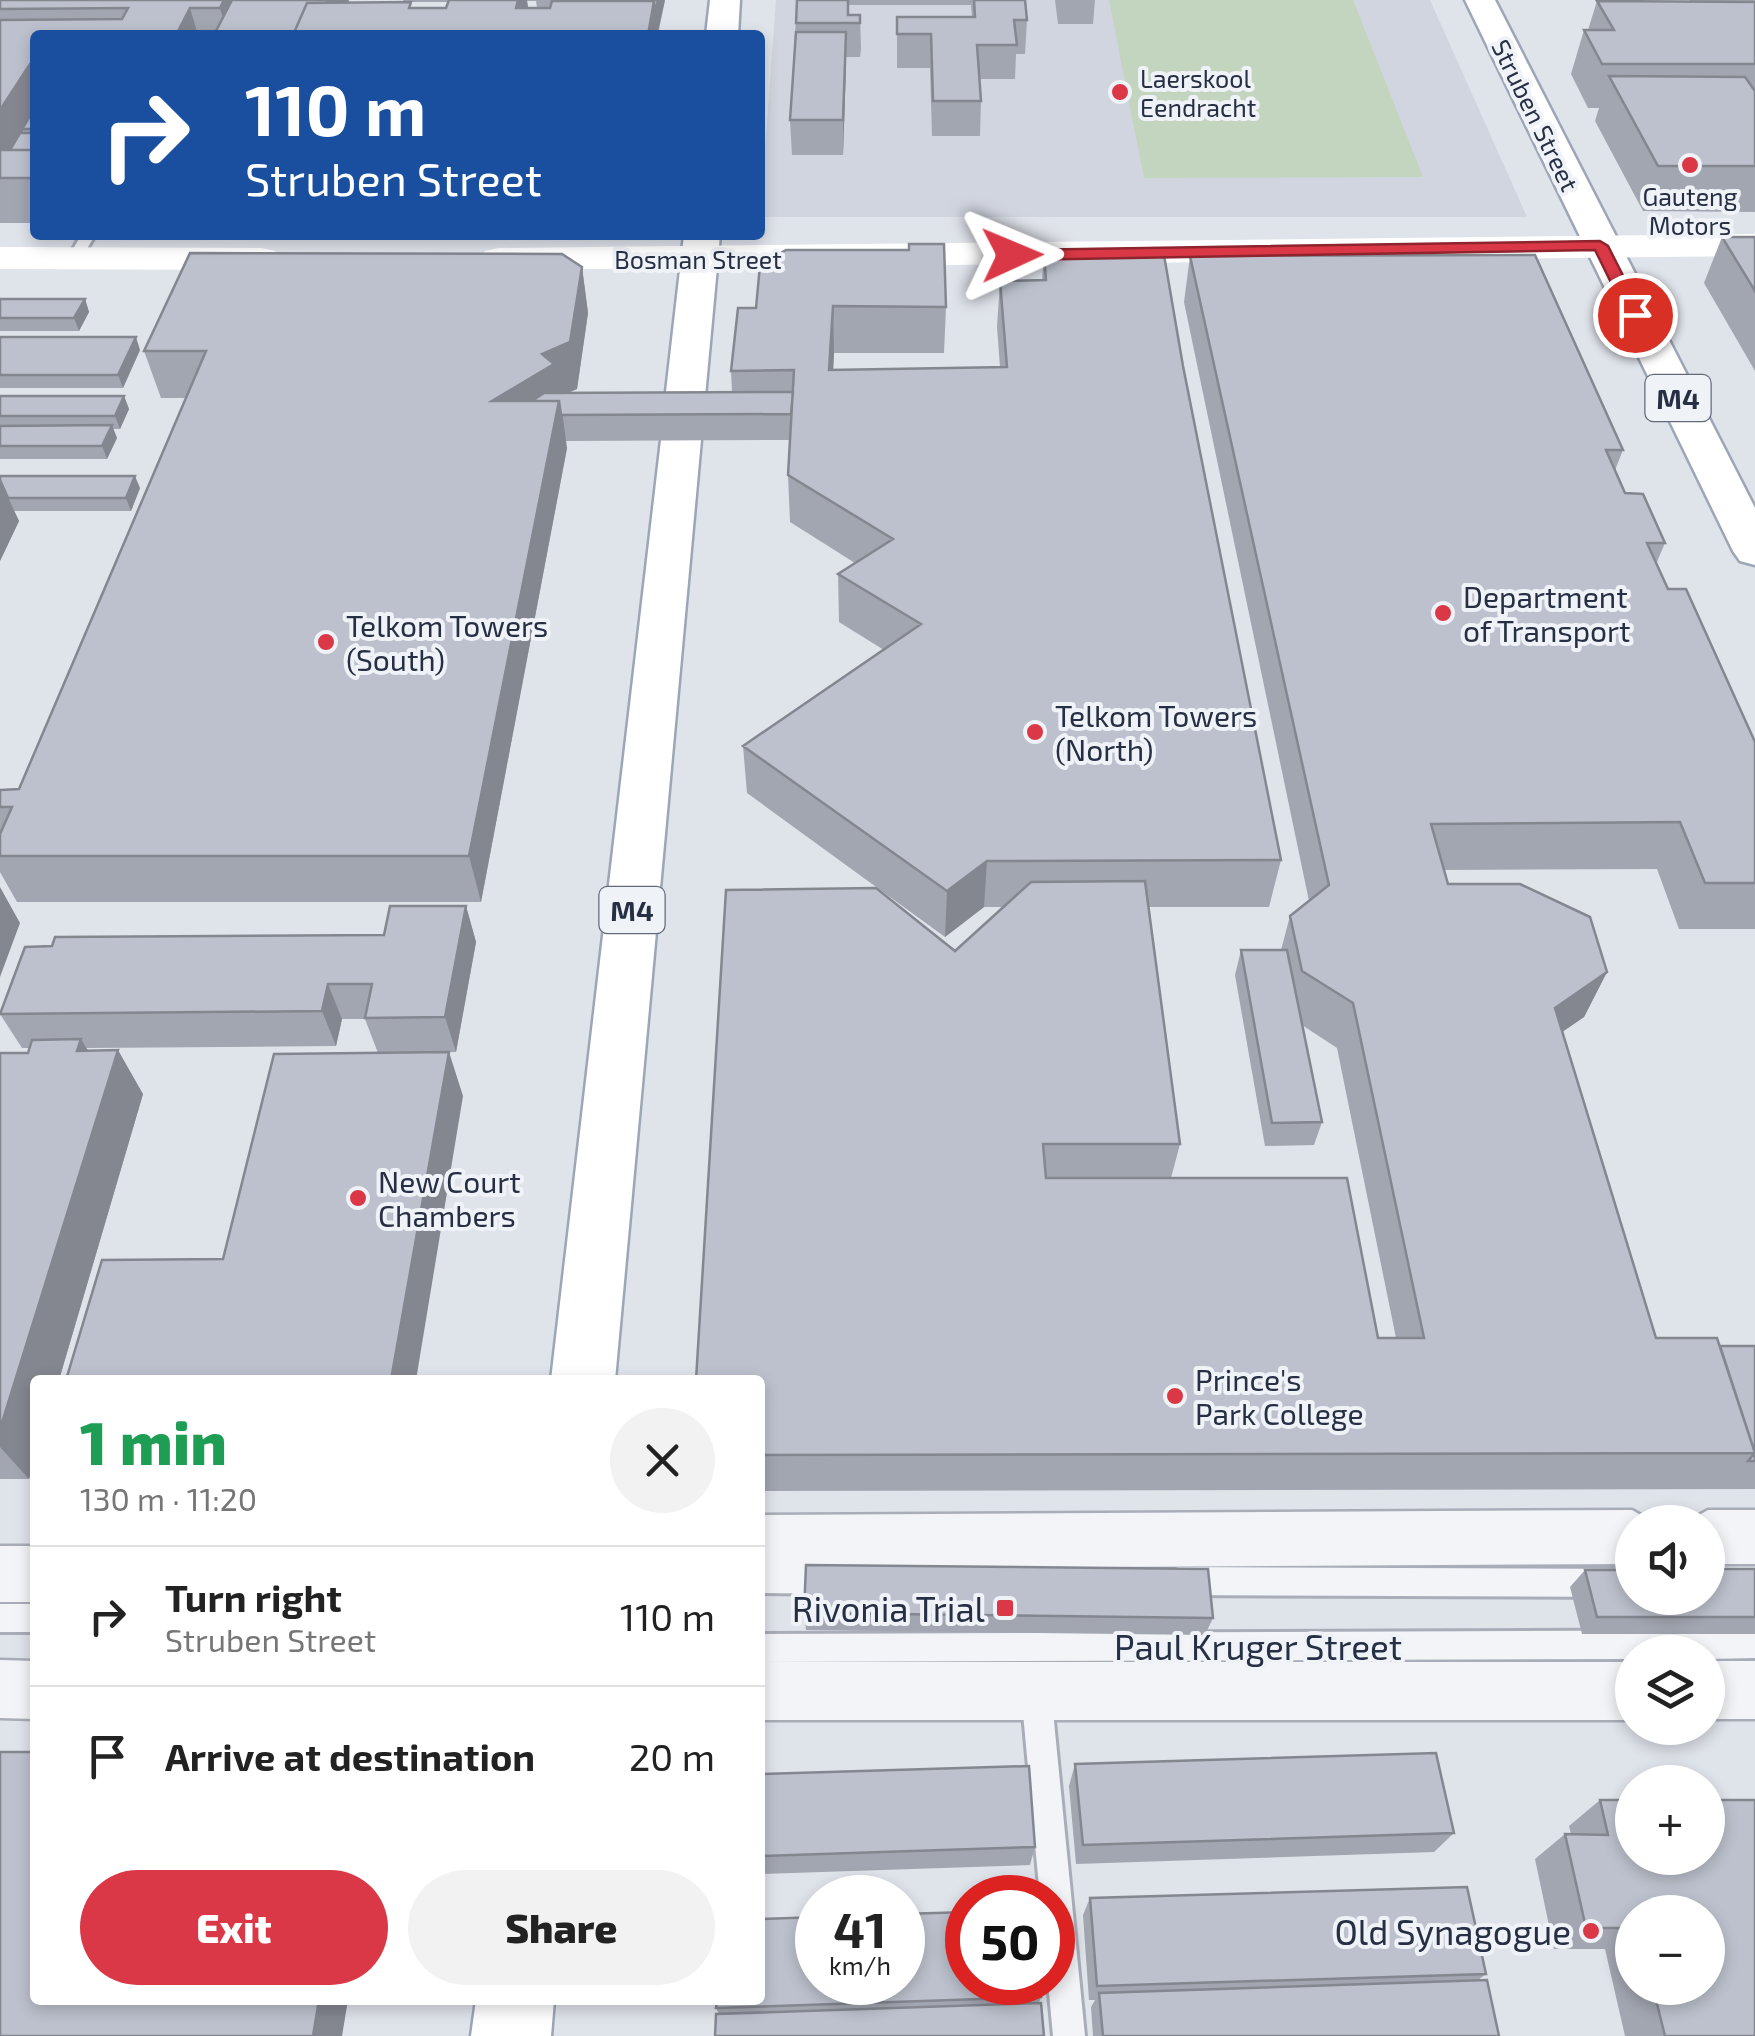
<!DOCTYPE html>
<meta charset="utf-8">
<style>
body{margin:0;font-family:"Exo 2",sans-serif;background:#f2f2f2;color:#222;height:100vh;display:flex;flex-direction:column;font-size:38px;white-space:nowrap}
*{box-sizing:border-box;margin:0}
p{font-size:32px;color:#767676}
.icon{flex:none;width:55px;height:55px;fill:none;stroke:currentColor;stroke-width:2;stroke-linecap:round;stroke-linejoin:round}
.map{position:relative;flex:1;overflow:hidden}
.panel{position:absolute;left:30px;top:1375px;width:735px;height:630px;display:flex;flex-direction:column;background:#fff;border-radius:10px;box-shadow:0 5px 15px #0003}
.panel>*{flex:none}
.banner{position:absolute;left:30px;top:30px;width:735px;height:210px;border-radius:10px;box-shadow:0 5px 15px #0003;background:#1a4fa0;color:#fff;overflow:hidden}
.buttons{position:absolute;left:1615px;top:1505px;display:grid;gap:20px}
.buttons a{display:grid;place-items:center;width:110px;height:110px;border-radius:50%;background:#fff;box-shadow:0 5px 15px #0003;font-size:50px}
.speed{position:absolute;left:795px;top:1875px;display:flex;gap:20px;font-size:50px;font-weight:700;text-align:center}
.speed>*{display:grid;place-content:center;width:130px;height:130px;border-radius:50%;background:#fff;box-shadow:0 5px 15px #0003;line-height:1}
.speed small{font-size:25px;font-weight:400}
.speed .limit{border:15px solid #d22;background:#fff;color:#111}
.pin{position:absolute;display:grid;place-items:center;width:85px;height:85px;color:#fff;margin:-42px;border:5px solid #fff;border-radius:50%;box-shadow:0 2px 10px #0007}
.me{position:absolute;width:110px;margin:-55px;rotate:89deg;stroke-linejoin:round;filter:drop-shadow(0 0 8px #0008)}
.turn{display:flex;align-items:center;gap:35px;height:210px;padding:0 50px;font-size:45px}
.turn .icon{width:130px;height:130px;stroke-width:2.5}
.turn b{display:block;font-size:70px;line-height:85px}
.round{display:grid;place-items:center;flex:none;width:105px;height:105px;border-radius:52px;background:#f2f2f2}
.head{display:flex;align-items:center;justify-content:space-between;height:170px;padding:0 50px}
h1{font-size:60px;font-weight:800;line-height:75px;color:#1e9e55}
.primary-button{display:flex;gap:20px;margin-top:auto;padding:20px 50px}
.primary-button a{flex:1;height:115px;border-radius:60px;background:#da3846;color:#fff;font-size:40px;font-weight:800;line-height:115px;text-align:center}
.primary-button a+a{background:#f2f2f2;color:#222}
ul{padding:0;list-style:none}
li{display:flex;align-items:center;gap:30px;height:140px;padding:0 50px;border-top:2px solid #e0e0e0}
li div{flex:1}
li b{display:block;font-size:38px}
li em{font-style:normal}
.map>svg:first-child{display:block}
</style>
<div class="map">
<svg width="1755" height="2036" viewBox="0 0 1755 2036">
<rect width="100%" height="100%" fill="#dfe3ea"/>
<path fill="#d1d5df" d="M776,0H1430L1527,217H760Z"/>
<path fill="#c3d4bf" d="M1109,0H1353L1423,177L1144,178Z"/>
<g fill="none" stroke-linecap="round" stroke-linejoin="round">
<defs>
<path id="service" d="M81,235H95L80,261H70L68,258Z
M760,1565L836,1566L846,1570L850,1580L846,1590L836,1594L760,1593Z
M1178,1567L1632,1569V1597L1178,1595L1168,1591L1164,1581L1168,1571Z
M0,1604H35V1632H0Z
M1755,1630V1658L1708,1659V1652H1632V1659L760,1662V1634Z
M1036,1676L1046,1681L1051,1691L1085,2036H1053L1048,1982H1052V1898H1040L1021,1691L1026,1681Z"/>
<path id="minor" d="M1632,1510L1653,1522H1632V1564L760,1569V1515Z
M1708,1510H1755V1564H1708V1522H1687Z
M0,1546H35V1602H0Z
M0,1660L35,1661V1719L0,1718Z
M1708,1661H1755V1719H1708Z
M760,1662H1632V1720H760Z"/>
<path id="primary" d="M710,0H740L738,35H706Z
M1465,0H1495L1755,508V565L1740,561L1733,551Z
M684,235H720L703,418L697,427L687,429L695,431L701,440L615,1380H551L661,440L667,431L677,429L669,427L663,418Z
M476,2000H554L551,2036H471Z"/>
</defs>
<use href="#service" stroke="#a8adb8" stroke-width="6"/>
<use href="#minor" stroke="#a8adb8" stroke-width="5"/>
<use href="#primary" stroke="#9da6b7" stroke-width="5"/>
<use href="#service" fill="#f2f4f8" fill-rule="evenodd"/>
<use href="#minor" fill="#f2f4f8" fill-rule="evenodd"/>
<path fill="#fff" fill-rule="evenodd" d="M1755,234V256L498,270L485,267L480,259L485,251L498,248Z
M0,247L262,248L275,251L280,259L275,267L262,270L0,269Z"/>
<use href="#primary" fill="#fff" fill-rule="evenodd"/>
</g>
<path fill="#a2a6b0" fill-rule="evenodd" d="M0,0H349L348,3L412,8H446L448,2H404L403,0H570V1L665,0L658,35H35V223H0ZM527,1H536L537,8H528Z
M797,0H1025L1027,20L1025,54H1016L1015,79H980L981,101L980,136H932L930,68H897V17H972L971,5H848V15H860L861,49L860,57H846L843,155H792L790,120Z
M1055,0H1095L1093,24H1058Z
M1690,0H1755V212L1643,211L1595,121L1599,108H1588L1571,74L1584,30H1588L1597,1L1689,2Z
M1722,237H1755V371L1704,283Z
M1044,255L1183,366L1281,860L1269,907H1149L1180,1144L1171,1178L1378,1338H1396L1337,1048L1302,1025L1322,1122L1314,1145L1265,1146L1235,975L1241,950H1281L1290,916L1309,901L1184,302L1190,256L1623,450L1615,470L1625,493L1665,543L1656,564L1668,589L1755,742V929H1679L1657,869L1444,870L1448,884L1607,972L1584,1017L1562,1032L1656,1338L1720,1346H1755V1489L760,1491V1380L955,951L1003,907H984L945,937L747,793L743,746L884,650L839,622L838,574L855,563L790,522L788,475L790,440L565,441L567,448L481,902H17L0,872V790L19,789L186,398H161L144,351L582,267L588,313L577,389L567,393L732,392L731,371L756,308L760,265L946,307L944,353H834L833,370L1000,367L997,327L1000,281L1042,280Z
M0,299H85L89,312L79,331H0Z
M0,337L140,350L123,388H0Z
M0,396H124L129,409L120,429H113L117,438L107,459H0Z
M0,476L140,488L131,511H14L19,521L0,561Z
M466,906L476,942L456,1052L378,1053L365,1019H342L336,1046L86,1048L143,1094L59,1380H35V1460L29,1479H0V1053H28L29,1048H22L0,1014L384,935Z
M1755,1569V1634H1582L1570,1587L1585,1570Z
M804,1613L1213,1618L1205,1635L806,1630Z
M1075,1764L1454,1833L1434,1852L1076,1864L1069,1786Z
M760,1774L1035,1847L1030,1865L760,1874Z
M1600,1800L1755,2036H1625L1605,1949H1554L1535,1859L1565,1834H1571L1569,1826ZM1632,1912L1708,1988H1632Z
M1090,1898L1486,1974L1478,1980L1499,2036H1093L1091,2007L1095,2000H1089L1083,1915Z
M1041,1997L1039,2003L719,2014L716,2008Z"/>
<path fill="#848790" d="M205,0H238L228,35L220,8Z
M328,0H349L335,35L323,12Z
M518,0H527L530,23L516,8Z
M658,0H665L657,35L655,13Z
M654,1L657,35H648Z
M190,8L198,35H176Z
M846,32V66L843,155V120Z
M30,64L35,78V125L22,129L26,140L0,178V110Z
M582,267L588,313L577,389L560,396L567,448L481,902L469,856L492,401L542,354Z
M85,299L89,312L79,331L74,318Z
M833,306L834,353L831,417L829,370Z
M136,337L140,350L123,388L118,375Z
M124,396L129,409L120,429L115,416Z
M112,425L117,438L107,459L102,446Z
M135,476L140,488L131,511L126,498Z
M0,480L19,521L0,561Z
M987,861L984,907L945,937L947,891Z
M0,887L20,923L0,977Z
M466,906L476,942L456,1052L445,1017Z
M1607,972L1584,1017L1533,1052L1555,1008Z
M328,984L342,1019L336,1046L322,1011Z
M81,1039L107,1083L77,1051Z
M118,1050L143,1094L59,1380H35V1460L29,1479L0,1447V1429Z
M449,1052L463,1096L416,1380H391Z
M319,2000H348L342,2036H313Z"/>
<path fill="#bcc1cd" stroke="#848790" stroke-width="2.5" d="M0,0H224L220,8H190L176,35H35V64H30L0,110V20L122,19L128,8L0,9Z
M232,0H328L327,3H307L293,35H214Z
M449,0H518L516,8H550L552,1H654L648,35H293L307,3L411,2L409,8H446Z
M602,0H658L655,13L654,1Z
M797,0H848V15H860V23H796Z
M974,0H1025L1027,20H1014L1017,45H977L981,101H933L931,34H897V17H975Z
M1597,1L1755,2V64H1602L1584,30H1614Z
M796,32H846L843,120H790Z
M1609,76L1745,77L1755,91V166H1658Z
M35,108V129H22Z
M20,133H35V150H10Z
M0,150H35V178H0Z
M1722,237H1755V291Z
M909,244H944L946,307L833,306L829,370L1007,367L1000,281L1046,280L1044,255H1164L1183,366L1281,860L987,861L947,891L743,746L921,624L838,574L893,539L788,475L794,370L731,371L738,308H756L760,265L786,250H909Z
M190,253L562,254L582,267L570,342L542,354L554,364L492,401H559L469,856H0V834L12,807H0V790L19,789L206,351H144Z
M1535,255L1623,450H1606L1625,493L1643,494L1665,543H1647L1668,589H1686L1755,742V883H1705L1680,822L1431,824L1448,884H1520L1590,917L1607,972L1555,1008L1656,1338H1717L1755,1453L760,1455V1380H696L726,890L876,888L955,951L1031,882L1145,881L1180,1144H1043L1046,1178H1347L1378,1338H1424L1353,1003L1302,971L1290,916L1329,885L1190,256Z
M0,299H85L74,318H0Z
M0,337H136L118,375H0Z
M793,392L791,414L561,415L559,401H532L544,393Z
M0,396H124L115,416H0Z
M112,425L102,446H0V426Z
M0,476H135L126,498H8L0,480Z
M390,906H466L445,1017L365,1018L372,984H328L322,1011L0,1014L25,947L52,946L55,937L384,935Z
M1241,950H1287L1322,1122L1272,1123Z
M81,1039L77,1051L118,1050L0,1429V1053H28L32,1040Z
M449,1052L391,1380H66L102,1260L223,1259L274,1054Z
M1720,1346H1755V1461H1748L1755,1453Z
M806,1565L1208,1569L1213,1618L804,1613Z
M1708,1569H1755V1617H1597L1585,1570H1632V1598H1708Z
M0,1752H35V2000H319L313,2036H0Z
M1436,1753L1454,1833L1083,1845L1075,1764Z
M1029,1766L1035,1847L760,1856V1774Z
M1600,1800H1632V1858H1708V1800H1755V2036H1665L1653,1988H1708V1912H1632V1928H1586L1565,1834L1608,1835Z
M1467,1887L1486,1974L1097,1986L1090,1898Z
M968,1912V1982H1040L1041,1997L716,2008L717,2000H760V1919L818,1917V1982H902V1914Z
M1487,1980L1499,2036H1103L1099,1993Z
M1041,2003L1044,2036H715L716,2014Z"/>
<path fill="#da3846" stroke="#8e242e" stroke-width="2.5" d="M1600,241L1608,246L1643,315L1641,318L1627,315L1595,250L1012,260L1005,255L1012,250Z"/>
<g fill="#da3846" stroke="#eff2f7" stroke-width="4">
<circle cx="1120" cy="92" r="10"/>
<circle cx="1690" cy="165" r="10"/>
<circle cx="1443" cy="613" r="10"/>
<circle cx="326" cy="642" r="10"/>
<circle cx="1035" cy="732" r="10"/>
<circle cx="358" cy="1198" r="10"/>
<circle cx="1175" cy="1396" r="10"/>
<rect x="995" y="1598" width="20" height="20" rx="5"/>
<circle cx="1591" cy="1931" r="10"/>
</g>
<g text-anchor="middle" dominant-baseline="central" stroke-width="8" stroke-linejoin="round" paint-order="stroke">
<g font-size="25" fill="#262f43" stroke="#eff2f7" text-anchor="start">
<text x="1140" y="78">Laerskool<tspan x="1140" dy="29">Eendracht</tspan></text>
<text x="1690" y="196" text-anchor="middle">Gauteng<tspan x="1690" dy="29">Motors</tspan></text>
</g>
<g font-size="25" fill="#262f43" stroke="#eff2f7">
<text transform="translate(1536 115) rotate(64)">Struben Street</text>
<text x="698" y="259">Bosman Street</text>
</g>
<g fill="#eff2f7" stroke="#626a79" stroke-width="2.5">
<rect x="1645.5" y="375" width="65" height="46" rx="8"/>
<rect x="599.5" y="887" width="65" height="46" rx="8"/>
</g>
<g font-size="28" font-weight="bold" fill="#262f43">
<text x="1678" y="398">M4</text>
<text x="632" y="910">M4</text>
</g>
<g font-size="30" fill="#262f43" stroke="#eff2f7" text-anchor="start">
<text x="1463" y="596">Department<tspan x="1463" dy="34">of Transport</tspan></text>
<text x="346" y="625">Telkom Towers<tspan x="346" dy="34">(South)</tspan></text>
<text x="1055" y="715">Telkom Towers<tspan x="1055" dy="34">(North)</tspan></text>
<text x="378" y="1181">New Court<tspan x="378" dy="34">Chambers</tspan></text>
<text x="1195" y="1379">Prince's<tspan x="1195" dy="34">Park College</tspan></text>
</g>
<g font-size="35" fill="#262f43" stroke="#eff2f7" text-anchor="end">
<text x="985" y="1608">Rivonia Trial</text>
<text x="1571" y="1931">Old Synagogue</text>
</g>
<g font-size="35" fill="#262f43" stroke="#eff2f7">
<text x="1258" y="1646">Paul Kruger Street</text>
</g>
</g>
</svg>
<div class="buttons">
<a><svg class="icon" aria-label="sound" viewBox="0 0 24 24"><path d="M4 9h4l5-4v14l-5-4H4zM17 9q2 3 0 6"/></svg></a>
<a><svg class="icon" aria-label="layers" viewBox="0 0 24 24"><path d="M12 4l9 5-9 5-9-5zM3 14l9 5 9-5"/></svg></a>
<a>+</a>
<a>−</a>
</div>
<div class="speed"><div>41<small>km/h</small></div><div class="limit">50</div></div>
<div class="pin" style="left:1635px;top:315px;background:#d93025"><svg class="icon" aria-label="arrive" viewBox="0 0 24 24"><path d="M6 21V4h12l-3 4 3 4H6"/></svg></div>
<svg class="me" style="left:1012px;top:255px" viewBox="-20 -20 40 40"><path d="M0-17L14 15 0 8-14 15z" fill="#da3846" stroke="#fff" stroke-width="4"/></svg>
<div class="banner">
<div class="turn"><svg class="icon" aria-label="right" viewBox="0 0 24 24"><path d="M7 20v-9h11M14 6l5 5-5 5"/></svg><div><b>110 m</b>Struben Street</div></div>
</div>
<section class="panel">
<div class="head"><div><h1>1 min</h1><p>130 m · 11:20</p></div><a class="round"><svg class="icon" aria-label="close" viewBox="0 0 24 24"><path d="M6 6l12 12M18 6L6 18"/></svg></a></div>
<ul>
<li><svg class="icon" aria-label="right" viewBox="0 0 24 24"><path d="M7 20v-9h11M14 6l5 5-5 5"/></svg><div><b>Turn right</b><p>Struben Street</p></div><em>110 m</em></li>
<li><svg class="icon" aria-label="arrive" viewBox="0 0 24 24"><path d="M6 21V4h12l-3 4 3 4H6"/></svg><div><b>Arrive at destination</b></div><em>20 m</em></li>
</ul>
<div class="primary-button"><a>Exit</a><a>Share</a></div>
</section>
</div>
